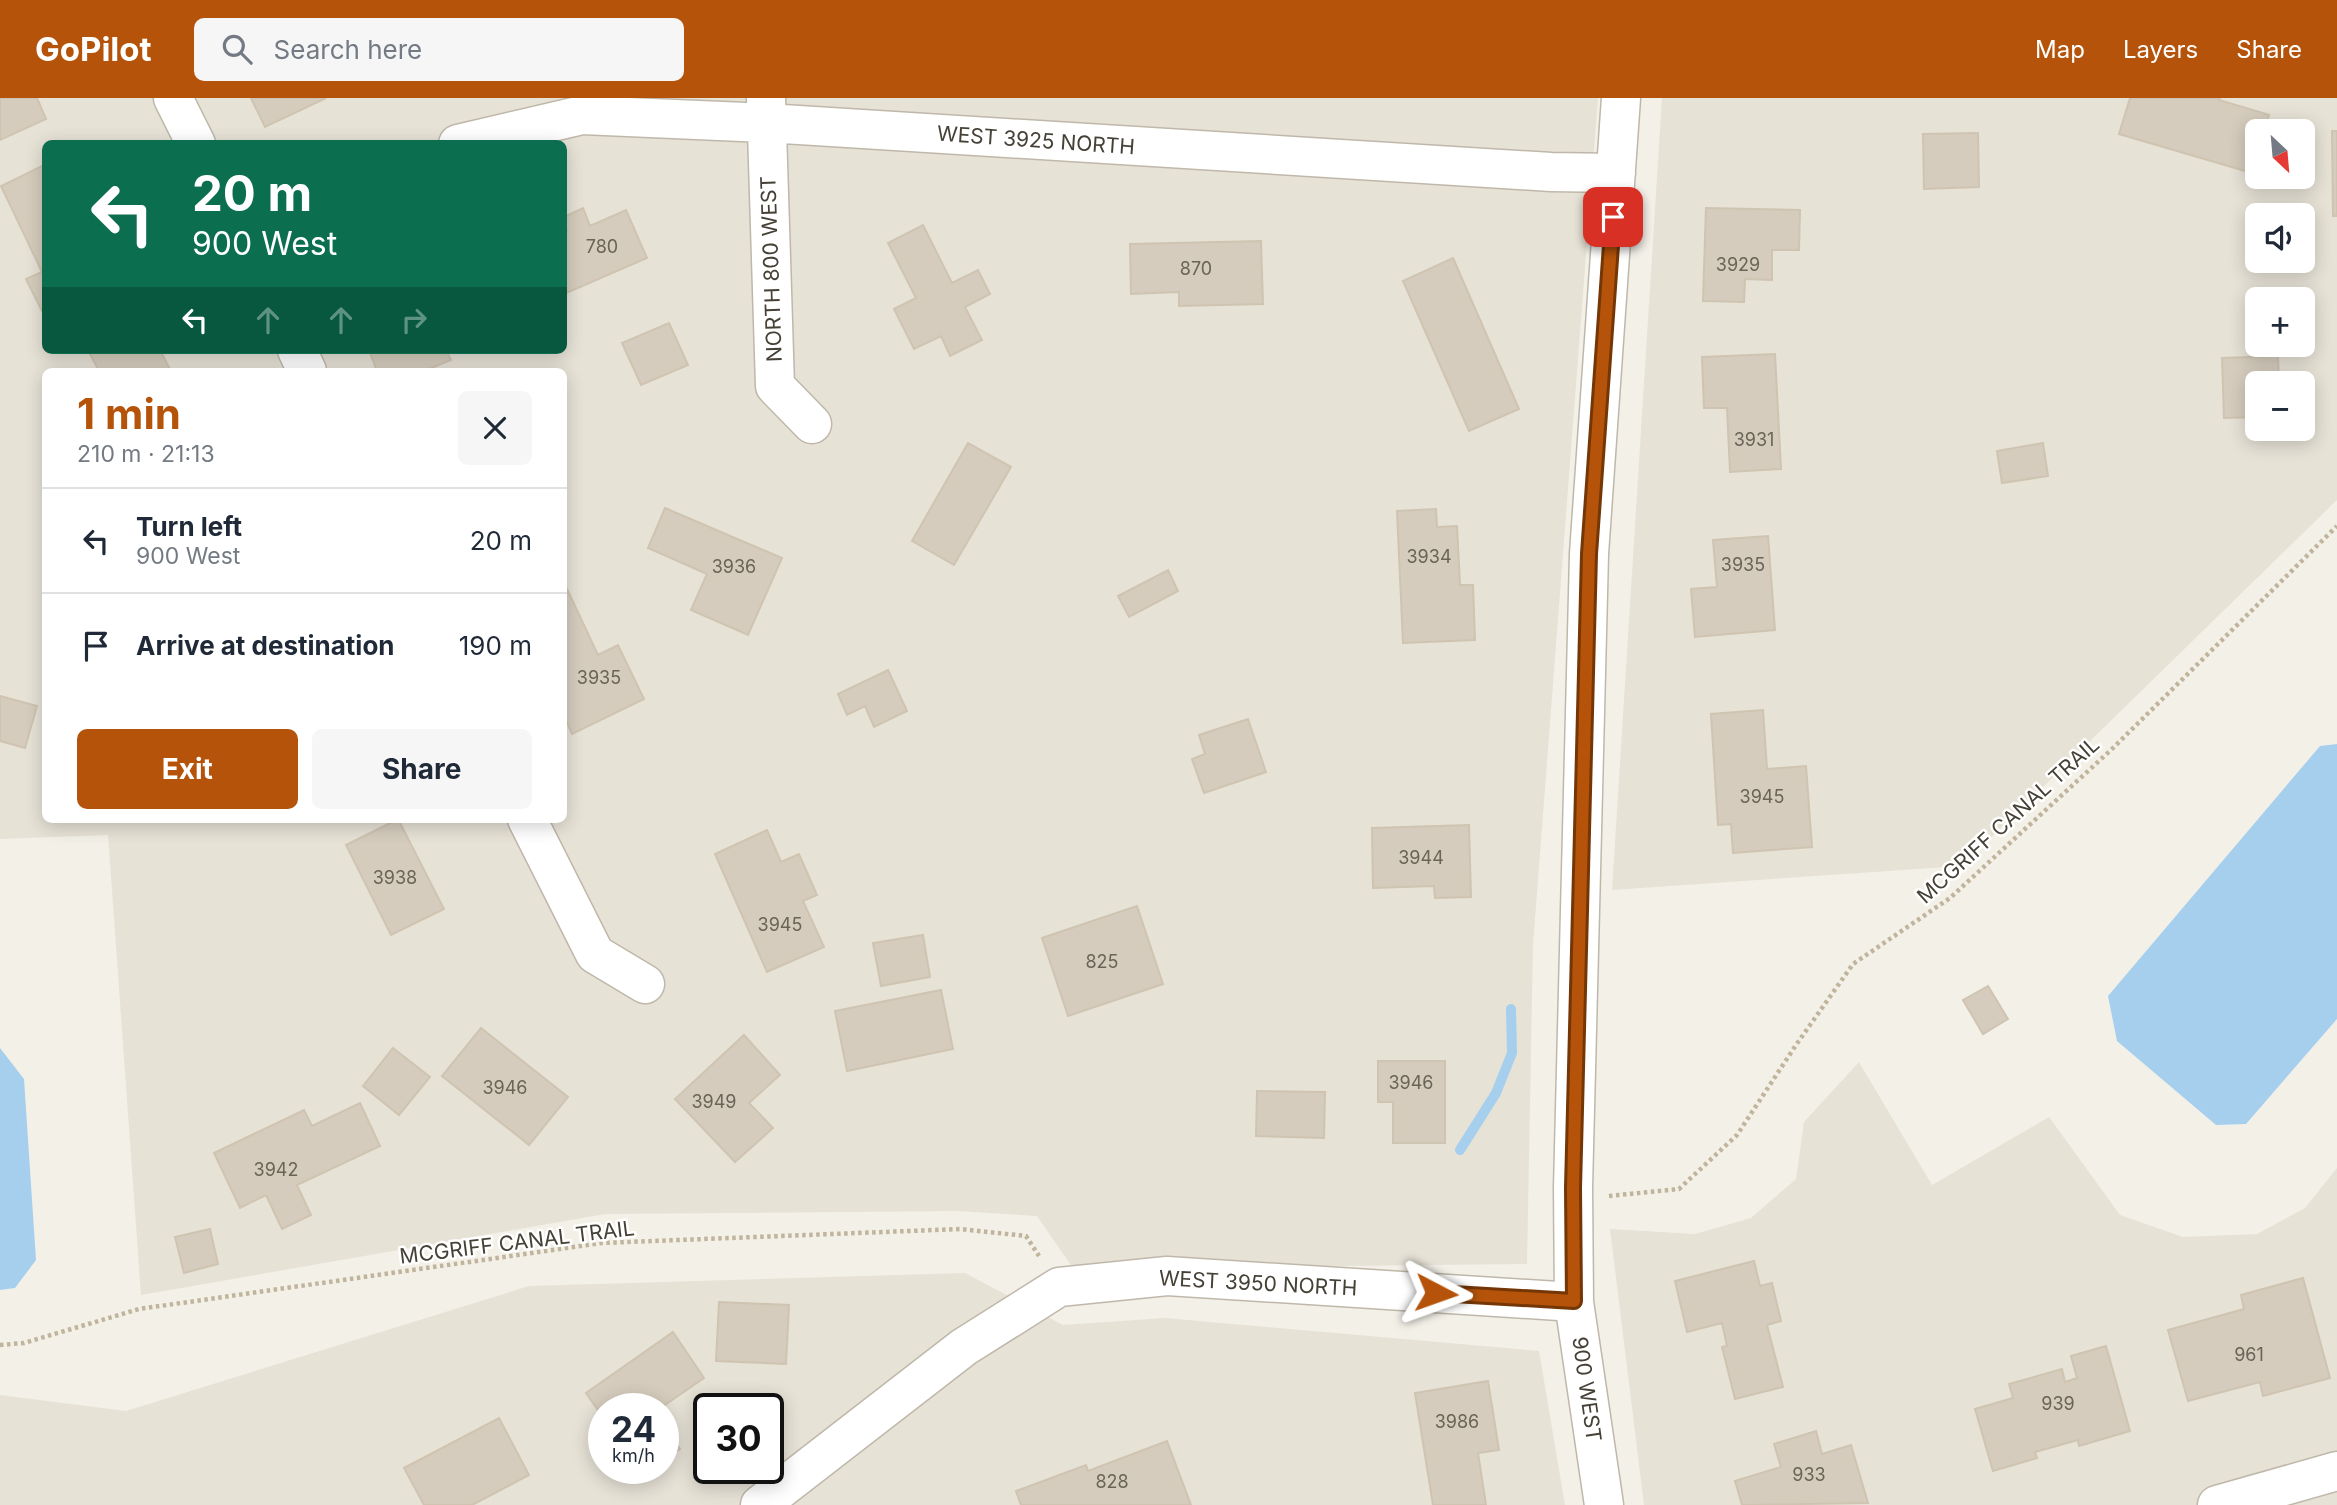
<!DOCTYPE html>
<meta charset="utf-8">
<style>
body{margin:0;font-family:Inter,sans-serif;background:#f6f6f7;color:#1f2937;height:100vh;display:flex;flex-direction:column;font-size:26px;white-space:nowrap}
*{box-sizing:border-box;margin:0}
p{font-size:23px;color:#747a83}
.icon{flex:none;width:38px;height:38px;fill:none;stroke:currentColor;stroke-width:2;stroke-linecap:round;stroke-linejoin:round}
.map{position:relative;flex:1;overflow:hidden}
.details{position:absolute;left:42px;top:270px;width:525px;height:455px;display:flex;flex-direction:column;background:#fff;border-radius:10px;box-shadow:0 4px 18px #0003}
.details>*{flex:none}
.guide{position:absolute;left:42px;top:42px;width:525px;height:214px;border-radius:10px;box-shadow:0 4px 18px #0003;background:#0b6e4f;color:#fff;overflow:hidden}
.needle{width:46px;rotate:154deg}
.tools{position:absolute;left:2245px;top:21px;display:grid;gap:14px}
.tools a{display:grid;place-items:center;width:70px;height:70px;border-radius:10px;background:#fff;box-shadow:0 4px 18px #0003;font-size:35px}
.speed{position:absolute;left:588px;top:1295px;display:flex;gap:14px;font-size:35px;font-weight:700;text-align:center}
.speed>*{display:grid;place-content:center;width:91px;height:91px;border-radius:50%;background:#fff;box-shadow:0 4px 18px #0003;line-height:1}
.speed small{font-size:18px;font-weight:400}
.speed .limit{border:4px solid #111;border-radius:10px;background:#fff;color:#111}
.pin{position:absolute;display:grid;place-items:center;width:60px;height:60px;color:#fff;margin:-30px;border-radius:14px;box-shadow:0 4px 10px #0006}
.me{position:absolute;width:77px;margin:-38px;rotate:94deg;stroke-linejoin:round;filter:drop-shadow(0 0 5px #0008)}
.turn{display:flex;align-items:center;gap:24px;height:147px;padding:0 35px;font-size:32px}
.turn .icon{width:91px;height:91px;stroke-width:2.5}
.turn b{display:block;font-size:49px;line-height:60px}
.lanes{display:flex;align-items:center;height:66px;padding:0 35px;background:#0003;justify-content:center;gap:35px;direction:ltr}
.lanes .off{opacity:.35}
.round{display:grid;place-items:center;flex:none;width:74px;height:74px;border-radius:10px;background:#f6f6f7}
.head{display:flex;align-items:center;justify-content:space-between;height:119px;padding:0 35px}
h1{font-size:42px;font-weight:700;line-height:52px;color:#b45309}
.cta{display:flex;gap:14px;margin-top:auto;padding:14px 35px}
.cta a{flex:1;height:80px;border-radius:10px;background:#b45309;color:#fff;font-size:28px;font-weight:700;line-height:80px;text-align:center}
.cta a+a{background:#f6f6f7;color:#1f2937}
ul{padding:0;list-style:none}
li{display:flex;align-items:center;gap:21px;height:105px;padding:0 35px;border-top:2px solid #e0e1e3}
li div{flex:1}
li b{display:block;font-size:26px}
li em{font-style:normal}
header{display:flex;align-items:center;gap:42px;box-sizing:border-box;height:98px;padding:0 35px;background:#b45309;color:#fff}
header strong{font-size:33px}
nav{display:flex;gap:38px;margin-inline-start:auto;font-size:24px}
.search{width:490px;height:63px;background:#f6f6f7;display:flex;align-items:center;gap:18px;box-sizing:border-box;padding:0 24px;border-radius:10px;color:#747a83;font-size:26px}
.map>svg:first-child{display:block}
</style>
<header>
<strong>GoPilot</strong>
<div class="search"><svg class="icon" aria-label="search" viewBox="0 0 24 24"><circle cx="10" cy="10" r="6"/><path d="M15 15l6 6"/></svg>Search here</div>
<nav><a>Map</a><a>Layers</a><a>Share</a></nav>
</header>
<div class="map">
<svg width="2337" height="1407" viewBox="0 0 2337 1407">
<rect width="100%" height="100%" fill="#f3f0e8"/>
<path fill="#e7e2d6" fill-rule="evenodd" d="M0,0H1598L1533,847L1527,1166L1163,1170L1077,1176L1037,1118L957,1113L605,1116L141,1197L108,737L0,741ZM46,46H564V252H46ZM46,273H564V721H46Z
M1662,0H2337V402L1962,768L1612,792ZM2258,33H2303V79H2258ZM2258,117H2303V163H2258ZM2258,201H2303V247H2258ZM2258,285H2303V331H2258Z
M1859,964L1932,1087L2049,1019L2120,1117L2183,1139L2257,1136L2305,1110L2337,1070V1407H1644L1610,1131L1695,1136L1751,1120L1796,1081L1804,1024Z
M965,1175L1063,1227L1165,1220L1539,1253L1565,1407H0V1297L126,1313L529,1188ZM604,1311H663V1370H604ZM709,1311H768V1370H709Z"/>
<path fill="#a6cfee" d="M2337,646V921L2246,1026L2216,1027L2117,943L2108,898L2320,648Z
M0,950L24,981L36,1162L15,1190L0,1192Z"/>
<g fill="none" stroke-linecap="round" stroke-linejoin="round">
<path stroke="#a6cfee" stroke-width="10" d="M1460,1052L1496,995L1512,955L1511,911"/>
</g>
<path fill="#d5ccbd" stroke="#cfc4b1" stroke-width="2" d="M0,0H37L46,21L0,42Z
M251,0H326L265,29Z
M2130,0H2220L2219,2L2269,17L2264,33H2258V57L2252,75L2119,36Z
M2332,33H2337V118H2333Z
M1978,35L1979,89L1924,91L1923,36Z
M46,66V211L42,213L26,181L42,174L1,88Z
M583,110L590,128L626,112L647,160L564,196V135L567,133L564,119Z
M1706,110L1800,112L1799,152H1772V182L1745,181L1744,204L1703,203Z
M923,127L952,185L978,172L990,196L965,209L982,242L950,258L941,238L914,251L894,211L916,200L888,145Z
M1261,143L1263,206L1179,208V194L1131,196L1130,146Z
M1453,160L1519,311L1469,333L1403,183Z
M669,225L688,267L641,287L622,245Z
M88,252H160L171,273H99Z
M369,252H446L451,262L424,273H377Z
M1775,256L1781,371L1730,374L1727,310H1704L1702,259Z
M2278,258L2279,285H2258V319L2224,320L2222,260Z
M968,345L1011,369L954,467L912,443Z
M2043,345L2048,378L2002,385L1997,353Z
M665,410L782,460L748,537L691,512L707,476L648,450Z
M1436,411L1437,429L1457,428L1460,487H1473L1475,542L1403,545L1397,413Z
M1768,438L1775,532L1695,539L1691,491L1717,489L1713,442Z
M1168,472L1178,493L1129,519L1118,498Z
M566,489L598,557L618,547L644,601L572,636L564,618V491Z
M888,572L907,613L874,629L865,608L847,617L838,596Z
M0,598L37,608L25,650L0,643Z
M1763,612L1767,671L1806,668L1812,749L1733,755L1731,726L1718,727L1711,616Z
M1248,621L1266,674L1204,695L1192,661L1205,656L1199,637Z
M398,721L444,811L391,837L346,747Z
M1469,727L1471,799L1435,800L1434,788L1373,790L1372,730Z
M767,732L781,764L799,756L817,797L803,803L824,849L767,874L715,756Z
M1137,808L1163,886L1068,918L1042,840Z
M923,837L930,879L881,888L873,845Z
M1988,888L2008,921L1983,936L1963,902Z
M941,892L953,951L847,973L835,913Z
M481,930L568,999L529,1047L442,978Z
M744,937L780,977L749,1005L773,1030L735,1064L675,1001Z
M393,950L430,979L399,1017L363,988Z
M1378,963H1445V1045H1393V1004H1378Z
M1257,993L1325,994L1324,1040L1256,1038Z
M360,1005L380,1048L297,1087L311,1117L282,1131L266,1097L240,1110L214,1055L304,1012L312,1028Z
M210,1131L218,1166L184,1175L175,1139Z
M1754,1163L1760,1188L1772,1185L1781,1223L1767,1227L1783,1289L1735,1301L1722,1249L1727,1248L1722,1225L1687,1234L1675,1183Z
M2303,1180L2330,1280L2263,1298L2260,1284L2188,1303L2168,1232L2244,1211L2241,1197Z
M719,1204L789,1207L786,1266L716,1263Z
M673,1234L704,1280L659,1311H604V1321L586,1295Z
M2106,1248L2130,1333L2079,1348L2078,1342L2035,1354L2037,1360L1993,1373L1975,1311L2013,1300L2009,1286L2062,1271L2065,1284L2077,1280L2071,1258Z
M1488,1283L1499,1352L1478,1355L1486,1407H1433L1415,1295Z
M499,1320L529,1377L472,1407H424L404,1370Z
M663,1326L680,1351L663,1362Z
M1816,1333L1822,1356L1851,1347L1868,1405L1742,1407L1735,1383L1781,1369L1774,1346Z
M1167,1343L1191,1407H1021L1016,1393L1086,1367L1088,1373Z"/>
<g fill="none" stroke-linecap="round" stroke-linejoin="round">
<defs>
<path id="street" d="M173,0L196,46
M766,0L775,288L812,326
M458,46L582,17L767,25L1551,74L1616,75
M297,252L307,273
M527,721L595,856L645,886
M760,1407L964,1249L1059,1189L1167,1178L1574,1204
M1604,1407L1574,1204L1573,1090L1589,456L1621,0
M2217,1407L2337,1373"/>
</defs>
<use href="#street" stroke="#bfb8aa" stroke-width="41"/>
<path stroke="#c0b49c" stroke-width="4.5" stroke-dasharray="3.5 3.5" stroke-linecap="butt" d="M1609,1098L1679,1091L1737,1037L1796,947L1853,866L1950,800L2112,651L2337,428
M0,1247L24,1245L139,1211L602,1145L960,1131L1026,1138L1039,1158"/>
<use href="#street" stroke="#fff" stroke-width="38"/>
</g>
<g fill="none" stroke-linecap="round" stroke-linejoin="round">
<defs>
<path id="route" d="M1436,1195L1574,1203L1573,1090L1589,456L1613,119"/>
</defs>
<use href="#route" stroke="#753606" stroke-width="18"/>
<use href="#route" stroke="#b45309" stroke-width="12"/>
</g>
<g text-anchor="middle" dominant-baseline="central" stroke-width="5" stroke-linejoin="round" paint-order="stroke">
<g font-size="18" fill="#6a6458">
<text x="602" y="148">780</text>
<text x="1738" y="166">3929</text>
<text x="1196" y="170">870</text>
<text x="1754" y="341">3931</text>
<text x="1429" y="458">3934</text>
<text x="1743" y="466">3935</text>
<text x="734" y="468">3936</text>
<text x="599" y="579">3935</text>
<text x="1762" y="698">3945</text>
<text x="1421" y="759">3944</text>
<text x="395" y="779">3938</text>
<text x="780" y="826">3945</text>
<text x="1102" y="863">825</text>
<text x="1411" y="984">3946</text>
<text x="505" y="989">3946</text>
<text x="714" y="1003">3949</text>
<text x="276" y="1071">3942</text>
<text x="2249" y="1256">961</text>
<text x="2058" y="1305">939</text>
<text x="1457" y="1323">3986</text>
<text x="1809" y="1376">933</text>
<text x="1112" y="1383">828</text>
</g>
<g font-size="21" fill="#464137" stroke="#fff">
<text transform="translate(1036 42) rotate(4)">WEST 3925 NORTH</text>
<text transform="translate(771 171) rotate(-92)">NORTH 800 WEST</text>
<text transform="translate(2008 722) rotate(-42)">MCGRIFF CANAL TRAIL</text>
<text transform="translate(517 1144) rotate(-7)">MCGRIFF CANAL TRAIL</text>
<text transform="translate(1258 1185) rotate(3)">WEST 3950 NORTH</text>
<text transform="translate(1587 1291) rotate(82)">900 WEST</text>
</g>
</g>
</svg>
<div class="tools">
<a><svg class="needle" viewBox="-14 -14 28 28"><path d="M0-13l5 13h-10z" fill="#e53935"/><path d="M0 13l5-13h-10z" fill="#747a83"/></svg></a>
<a><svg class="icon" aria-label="sound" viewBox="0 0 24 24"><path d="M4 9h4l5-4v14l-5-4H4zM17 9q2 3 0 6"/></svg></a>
<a>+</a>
<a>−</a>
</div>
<div class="speed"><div>24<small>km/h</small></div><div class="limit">30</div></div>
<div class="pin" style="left:1613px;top:119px;background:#d93025"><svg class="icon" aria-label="arrive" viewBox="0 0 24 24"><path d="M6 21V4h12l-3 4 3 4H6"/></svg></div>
<svg class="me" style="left:1436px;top:1195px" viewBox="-20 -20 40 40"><path d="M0-17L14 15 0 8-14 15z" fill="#b45309" stroke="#fff" stroke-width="4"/></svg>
<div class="guide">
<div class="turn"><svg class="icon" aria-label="left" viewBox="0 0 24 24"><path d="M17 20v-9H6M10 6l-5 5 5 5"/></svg><div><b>20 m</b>900 West</div></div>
<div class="lanes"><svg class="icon" aria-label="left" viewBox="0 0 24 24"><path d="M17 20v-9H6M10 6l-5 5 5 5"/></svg><svg class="icon off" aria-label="ahead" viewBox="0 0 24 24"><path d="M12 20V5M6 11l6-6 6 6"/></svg><svg class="icon off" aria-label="ahead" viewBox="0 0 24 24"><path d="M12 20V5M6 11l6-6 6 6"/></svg><svg class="icon off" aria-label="right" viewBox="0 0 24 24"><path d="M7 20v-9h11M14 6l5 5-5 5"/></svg></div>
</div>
<section class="details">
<div class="head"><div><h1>1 min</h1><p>210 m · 21:13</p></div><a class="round"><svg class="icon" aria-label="close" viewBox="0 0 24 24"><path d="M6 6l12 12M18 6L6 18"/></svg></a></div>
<ul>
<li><svg class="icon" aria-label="left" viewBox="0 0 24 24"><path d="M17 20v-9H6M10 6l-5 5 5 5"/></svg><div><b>Turn left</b><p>900 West</p></div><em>20 m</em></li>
<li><svg class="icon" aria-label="arrive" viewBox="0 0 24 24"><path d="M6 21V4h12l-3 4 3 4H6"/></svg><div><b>Arrive at destination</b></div><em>190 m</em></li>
</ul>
<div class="cta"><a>Exit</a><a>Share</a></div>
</section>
</div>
